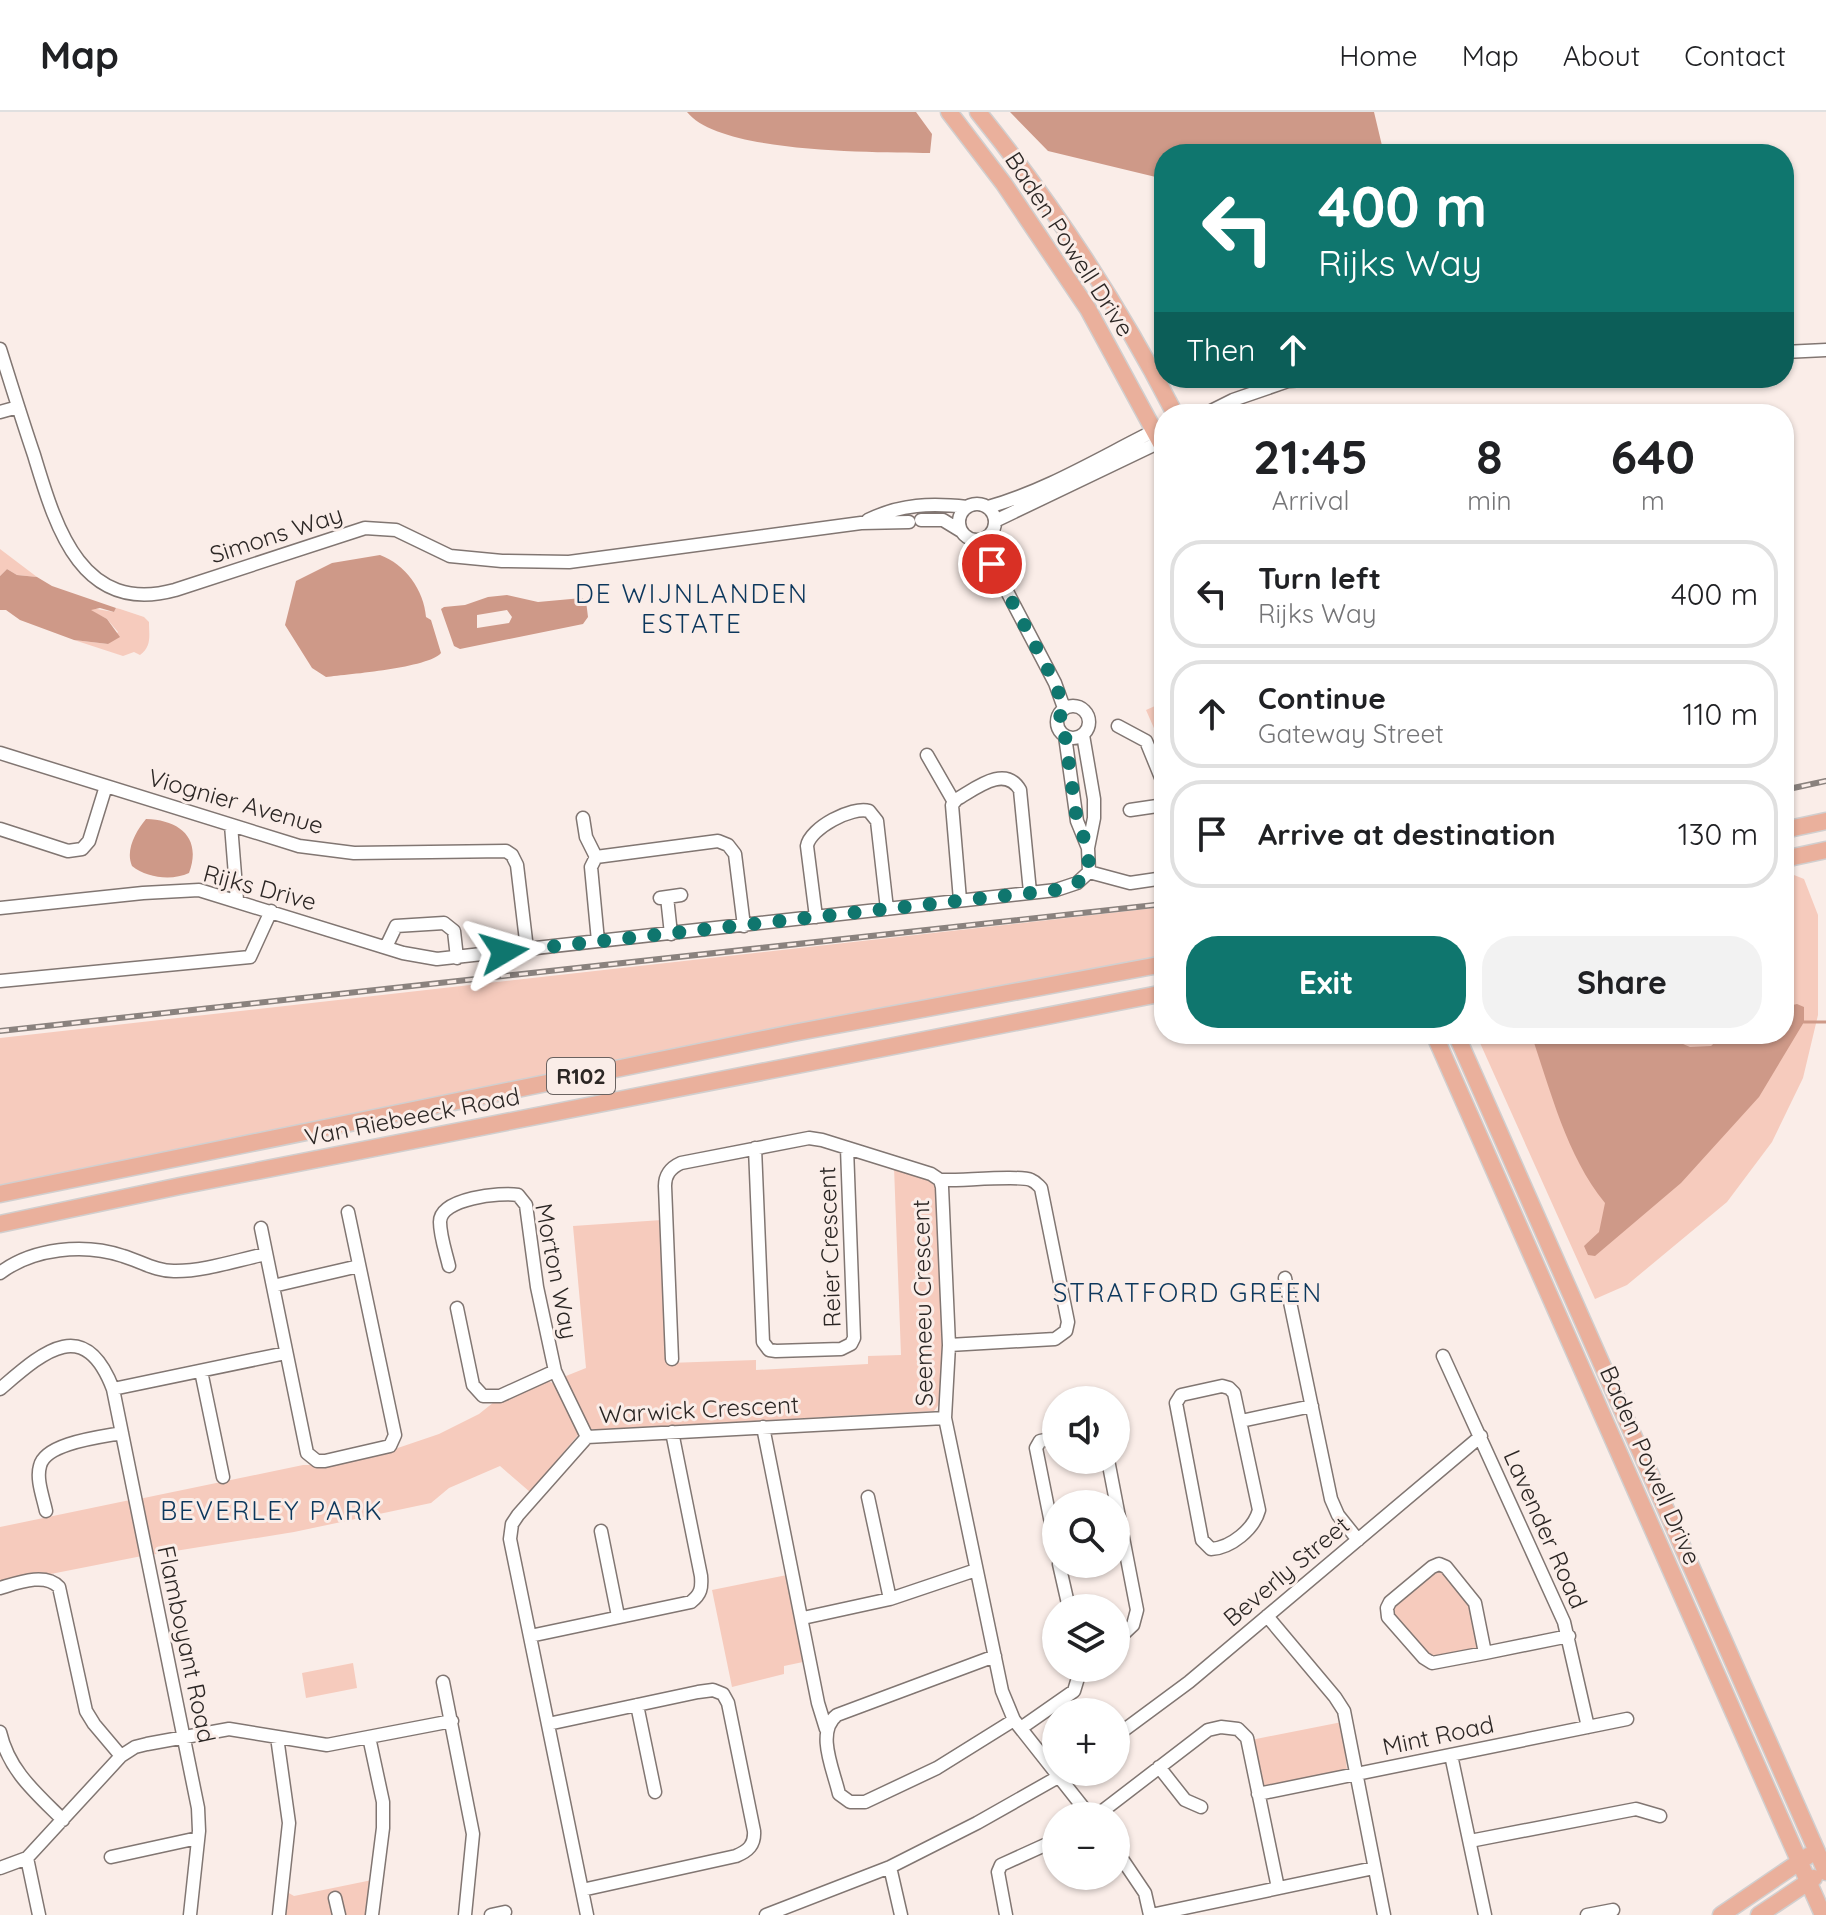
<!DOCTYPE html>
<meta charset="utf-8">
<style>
body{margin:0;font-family:Quicksand,sans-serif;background:#f2f2f2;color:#202124;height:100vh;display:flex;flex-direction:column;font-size:30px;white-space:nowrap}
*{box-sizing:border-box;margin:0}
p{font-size:26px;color:#757577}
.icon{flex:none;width:44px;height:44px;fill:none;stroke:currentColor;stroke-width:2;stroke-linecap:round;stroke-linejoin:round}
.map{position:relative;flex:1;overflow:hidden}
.side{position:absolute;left:1154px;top:292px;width:640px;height:640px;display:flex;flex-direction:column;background:#fff;border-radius:32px;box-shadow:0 2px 6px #0004}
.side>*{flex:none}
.hud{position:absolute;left:1154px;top:32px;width:640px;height:244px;border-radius:32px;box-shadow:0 2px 6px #0004;background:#0f766e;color:#fff;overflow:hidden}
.fabs{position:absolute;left:1042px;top:1274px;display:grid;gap:16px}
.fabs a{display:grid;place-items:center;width:88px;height:88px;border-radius:50%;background:#fff;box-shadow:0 2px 6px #0004;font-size:40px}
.pin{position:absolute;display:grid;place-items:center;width:68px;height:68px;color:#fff;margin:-34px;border:4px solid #fff;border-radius:50%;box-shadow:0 2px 8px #0007}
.me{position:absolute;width:88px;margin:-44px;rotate:83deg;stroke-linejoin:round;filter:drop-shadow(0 0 6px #0008)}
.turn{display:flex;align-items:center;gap:28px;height:168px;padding:0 32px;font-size:36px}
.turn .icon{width:104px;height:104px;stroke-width:2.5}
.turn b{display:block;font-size:56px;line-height:68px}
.then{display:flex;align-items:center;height:76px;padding:0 32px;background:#0003;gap:16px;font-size:30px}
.eta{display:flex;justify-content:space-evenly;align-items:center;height:136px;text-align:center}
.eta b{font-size:48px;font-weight:800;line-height:56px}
.primary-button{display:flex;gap:16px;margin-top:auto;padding:16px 32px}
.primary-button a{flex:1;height:92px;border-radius:32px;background:#0f766e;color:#fff;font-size:32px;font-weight:800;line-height:92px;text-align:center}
.primary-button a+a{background:#f2f2f2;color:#202124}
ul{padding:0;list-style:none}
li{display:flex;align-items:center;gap:24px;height:108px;margin:0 16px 12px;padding:0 16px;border:4px solid #e0e0e0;border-radius:32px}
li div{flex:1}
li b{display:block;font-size:30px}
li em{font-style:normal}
header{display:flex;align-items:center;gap:48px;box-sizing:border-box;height:112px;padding:0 40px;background:#fff;border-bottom:2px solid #e0e0e0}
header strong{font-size:38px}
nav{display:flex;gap:44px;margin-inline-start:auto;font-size:28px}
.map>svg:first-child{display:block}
</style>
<header>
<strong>Map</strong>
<nav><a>Home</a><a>Map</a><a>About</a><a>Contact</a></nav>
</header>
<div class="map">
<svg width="1826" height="1803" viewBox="0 0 1826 1803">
<rect width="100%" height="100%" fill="#faede8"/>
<path fill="#f6cbbd" d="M0,437L37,465L17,463L7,457L0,464Z
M91,496L114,500L116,496L120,497L144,505L149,510C149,524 152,534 140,543L134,540L123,544L74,528L108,532L118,520L107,507L91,499Z
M1164,590V639L1146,598Z
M1794,763L1804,767L1818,803V903L1803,966L1772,1030L1727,1090L1627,1173L1595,1187L1476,922H1784V766Z
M1164,795V844L0,1076V926Z
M894,1055L931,1067L937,1074L944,1251L940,1291L934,1299L594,1318L584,1313L561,1266L586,1256L573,1114L662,1108L668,1251L756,1248V1258L868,1252V1244L901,1243Z
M548,1269L555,1272L579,1322L530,1380L500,1354L449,1376L431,1391L294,1420L150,1443L139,1387L303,1353H324L383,1341L439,1322L479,1302L494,1290Z
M130,1388L142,1444L0,1472V1415Z
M1435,1458H1441L1469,1489L1478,1537L1431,1547L1392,1503V1495Z
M787,1463L803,1550L784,1554V1562L732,1575L712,1478Z
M353,1551L357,1576L306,1586L302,1561Z
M1342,1610L1347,1658L1267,1676L1260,1671L1251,1628Z
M372,1768L369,1803H284L287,1780L294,1784Z"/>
<path fill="#ce9988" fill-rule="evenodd" d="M687,0H916L932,22L930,41C877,40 720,42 687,0Z
M1010,0H1374L1384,42H1164V67L1048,39Z
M380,443C405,452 424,478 426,505L431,508L441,541C428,556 350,562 326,565L312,556L285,513L296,469L332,451Z
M7,457L17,463L37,465L52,474L116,496L114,500L100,496L91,498L107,507L120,525L108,532L74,528L20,508L6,498H0V464Z
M507,483L538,490L582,486L586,489L588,505L583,512L460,537L454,534L441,497L444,495L465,493L488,485ZM507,498L512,505L509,511L477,516V503Z
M146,707C180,708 202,726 189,761C172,769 147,766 132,754C125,738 136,719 146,707Z
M1797,892L1804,895V910L1759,985L1681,1071L1595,1144L1588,1143L1584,1134L1599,1120L1605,1091C1566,1043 1551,979 1531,922H1660L1690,935L1711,934L1724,922H1784V895Z"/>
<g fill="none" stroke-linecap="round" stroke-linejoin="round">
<path stroke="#ce9988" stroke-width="3" d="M1804,910H1826"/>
<defs>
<path id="minor" d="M0,237C11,272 22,308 34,343C55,412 80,504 175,478L365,416L396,418L450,444L502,449L569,450L861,411L909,410
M1784,240L1826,238
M0,300L18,295
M1205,302L1233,288L1288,269L1338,266
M959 410a18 18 0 1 1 36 0a18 18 0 1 1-36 0Z
M988,395C1049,378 1106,342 1164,314
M868,408C901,392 931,391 967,395
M921,408H943L961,419
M995,409L1164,328
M980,428L1055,571L1064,596
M1057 610a16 16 0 1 1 32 0a16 16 0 1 1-32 0Z
M1118,614L1146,629L1164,673
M1083,623L1094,687V706L1088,736L1089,760
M1065,624L1077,709L1088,736
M0,641L299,734L354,741L506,739L512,743L517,753L527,837
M927,643L954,690
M1130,698L1164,693
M583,706L586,725L596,745
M231,713L237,788
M0,717L68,739L82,737L89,729L106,674
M1089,760L1130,771L1164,766
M667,785L671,822
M660,786L681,783
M960,788L952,693L957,687C975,677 1005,652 1020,678L1030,780
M0,796L143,781L199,778L403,841L437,847L1056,778L1077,771L1089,760
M816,805L807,734C810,716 852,694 869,699L877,709L887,797
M598,829L591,755L596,745L718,729L728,733L735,742L744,814
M386,835L396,814L444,811L454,819L457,846
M0,869L250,845L271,799
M755,1036L763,1230L769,1238L776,1239L841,1237L851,1232L854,1226L847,1036
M940,1068C958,1069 1020,1063 1031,1068C1036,1070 1037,1072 1041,1076L1068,1210L1066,1219L1055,1227L949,1233
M261,1116L307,1341L317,1349H325L390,1334L395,1323L348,1100
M449,1154C446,1141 440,1124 440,1110C440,1086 501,1080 518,1083L526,1093L537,1175L555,1259L587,1325
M0,1161C33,1136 84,1131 123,1144C140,1149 157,1160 176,1159C205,1159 237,1148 266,1142
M1285,1166L1331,1387L1338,1403L1358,1428
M273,1174L359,1154
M457,1196L473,1273L483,1284H500L555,1259
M1443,1244L1564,1510L1588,1615
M672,1247L665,1074C665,1063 670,1056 681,1051L809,1026L822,1028L931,1062L940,1068L942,1075L949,1233L945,1306L1002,1579L1014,1608L1090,1704
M201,1259L223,1365
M1222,1274L1229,1276L1234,1281L1259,1398C1254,1417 1231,1436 1211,1437L1202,1428L1176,1291L1181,1283Z
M0,1277C41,1242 84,1201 113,1277L198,1696L199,1719L190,1803
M113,1277L286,1241
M1241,1309L1312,1294
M763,1315L818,1591L826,1617
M1056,1326L1040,1329L1036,1336L1056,1436
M1108,1348L1137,1498L1133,1513L1116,1529
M868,1385L890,1487
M46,1399C43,1385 36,1367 40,1354C45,1331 101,1325 122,1321
M601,1419L618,1504
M1059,1452L1069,1496
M1439,1452L1446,1455L1475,1491L1485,1541L1432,1551L1424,1546L1388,1505L1387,1496L1390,1490L1432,1455Z
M0,1476C17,1471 45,1460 59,1475L86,1599L94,1612L121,1644
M1267,1504L1335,1585L1344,1599L1384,1803
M803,1506L890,1487L976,1458
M530,1524L691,1490C701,1482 702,1476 701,1464L672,1320
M1485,1541L1569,1524
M995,1544L837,1603C815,1620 834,1659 839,1682L850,1690H865L937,1656L1014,1608
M443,1570L473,1722L465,1803
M637,1593L655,1680
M548,1612L698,1580L713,1578L723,1582L728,1591L754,1719C755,1733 748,1739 736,1744L582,1778
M1021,1616L1074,1579L1081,1556
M0,1620C9,1659 36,1681 63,1708
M1116,1624L1189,1570L1481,1324
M277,1625L289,1711L279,1803
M369,1625L383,1690V1716L372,1803
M1451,1643L1485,1803
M1159,1655L1185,1688L1201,1695
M1258,1682L1627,1607
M1096,1704L1208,1618L1221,1615L1238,1617L1247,1626L1278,1776
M1470,1729L1636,1697L1660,1704
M1116,1738L1145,1781L1150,1803
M111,1745L198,1726
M27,1746L39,1803
M890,1755L901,1803
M0,1756L27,1746L121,1644L135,1635L147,1632L229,1617L327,1633L452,1609
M335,1786L339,1803
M491,1803L505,1800
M587,1803L510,1427L512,1412L518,1403L587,1325L945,1306
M766,1803L890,1755L977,1711L1067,1660
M1006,1803L998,1760L1001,1753L1056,1728
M1151,1803L1374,1756
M1587,1803L1613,1798"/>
<path id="major" d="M949,0L1004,72L1088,197L1164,337
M978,0C1054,94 1120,195 1175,302
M1784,718L1826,709
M1784,747L1826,738
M1434,922L1823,1803
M1456,922L1826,1760
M0,1082L793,921L1164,852
M0,1112L180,1074L1164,881
M1721,1803L1808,1744
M1759,1803L1814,1766"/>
</defs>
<use href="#minor" stroke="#817672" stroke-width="15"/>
<use href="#major" stroke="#d1cfcf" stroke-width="19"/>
<use href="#minor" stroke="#fff" stroke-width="12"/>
<use href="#major" stroke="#eab09c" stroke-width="16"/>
<defs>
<path id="rail" d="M1784,678L1826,669
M0,919L1164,792"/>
</defs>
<use href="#rail" stroke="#8a827e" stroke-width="6"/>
<use href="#rail" stroke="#faede8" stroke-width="3" stroke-dasharray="9" stroke-linecap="butt"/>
</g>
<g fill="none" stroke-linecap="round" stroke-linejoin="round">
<path stroke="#0f766e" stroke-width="14" stroke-dasharray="0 25.2" d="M504,840L1056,778L1077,771L1089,760L1088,736L1077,709L1065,624L1057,611L1064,596L1055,571L992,452"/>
</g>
<g text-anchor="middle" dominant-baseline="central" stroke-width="6" stroke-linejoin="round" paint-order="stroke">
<rect fill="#faede8" stroke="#6a6260" stroke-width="2" x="547" y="946" width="68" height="36" rx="6"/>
<g font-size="22" font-weight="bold" fill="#2c2725">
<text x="581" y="964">R102</text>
</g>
<g font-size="24" fill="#2c2725" stroke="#faede8">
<text transform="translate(1070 132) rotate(57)">Baden Powell Drive</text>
<text transform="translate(276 422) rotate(-18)">Simons Way</text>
<text transform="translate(236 689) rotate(16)">Viognier Avenue</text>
<text transform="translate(260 775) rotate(15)">Rijks Drive</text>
<text transform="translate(412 1004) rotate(-11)">Van Riebeeck Road</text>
<text transform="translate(829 1135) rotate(-92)">Reier Crescent</text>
<text transform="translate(557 1159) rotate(79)">Morton Way</text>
<text transform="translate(922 1191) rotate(-91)">Seemeeu Crescent</text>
<text transform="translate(699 1297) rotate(-3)">Warwick Crescent</text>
<text transform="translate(1651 1353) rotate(66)">Baden Powell Drive</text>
<text transform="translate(1546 1417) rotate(66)">Lavender Road</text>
<text transform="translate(1286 1459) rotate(-40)">Beverly Street</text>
<text transform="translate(187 1532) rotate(78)">Flamboyant Road</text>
<text transform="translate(1438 1623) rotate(-12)">Mint Road</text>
</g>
<g font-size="26" letter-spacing="2" fill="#0c375c" stroke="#faede8">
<text x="692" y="481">DE WIJNLANDEN<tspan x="692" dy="30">ESTATE</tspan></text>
<text x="1188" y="1180">STRATFORD GREEN</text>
<text x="272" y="1398">BEVERLEY PARK</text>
</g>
</g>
</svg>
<div class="fabs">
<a><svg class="icon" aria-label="sound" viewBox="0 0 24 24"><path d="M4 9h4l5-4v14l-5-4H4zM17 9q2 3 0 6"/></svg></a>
<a><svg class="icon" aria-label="search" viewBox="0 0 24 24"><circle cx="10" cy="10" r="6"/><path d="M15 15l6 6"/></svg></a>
<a><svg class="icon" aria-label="layers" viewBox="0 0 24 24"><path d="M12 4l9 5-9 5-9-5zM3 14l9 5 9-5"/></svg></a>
<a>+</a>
<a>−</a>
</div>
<div class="pin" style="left:992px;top:452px;background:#d93025"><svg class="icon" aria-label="arrive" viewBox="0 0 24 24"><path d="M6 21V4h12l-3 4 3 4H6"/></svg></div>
<svg class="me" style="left:504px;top:840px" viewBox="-20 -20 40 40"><path d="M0-17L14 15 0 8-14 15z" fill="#0f766e" stroke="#fff" stroke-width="4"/></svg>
<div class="hud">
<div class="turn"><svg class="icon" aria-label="left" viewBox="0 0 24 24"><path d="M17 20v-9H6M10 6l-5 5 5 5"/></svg><div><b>400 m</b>Rijks Way</div></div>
<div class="then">Then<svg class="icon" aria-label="ahead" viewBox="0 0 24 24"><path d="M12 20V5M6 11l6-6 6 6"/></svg></div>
</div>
<section class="side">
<div class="eta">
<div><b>21:45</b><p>Arrival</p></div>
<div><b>8</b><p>min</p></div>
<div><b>640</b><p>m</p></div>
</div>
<ul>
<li><svg class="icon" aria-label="left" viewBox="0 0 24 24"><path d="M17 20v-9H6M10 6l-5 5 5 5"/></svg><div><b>Turn left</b><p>Rijks Way</p></div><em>400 m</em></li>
<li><svg class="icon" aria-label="ahead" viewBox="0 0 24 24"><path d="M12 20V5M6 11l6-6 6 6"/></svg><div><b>Continue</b><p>Gateway Street</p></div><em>110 m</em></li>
<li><svg class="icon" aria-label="arrive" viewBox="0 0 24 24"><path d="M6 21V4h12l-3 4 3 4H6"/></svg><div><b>Arrive at destination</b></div><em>130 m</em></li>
</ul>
<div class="primary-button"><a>Exit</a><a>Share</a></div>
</section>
</div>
